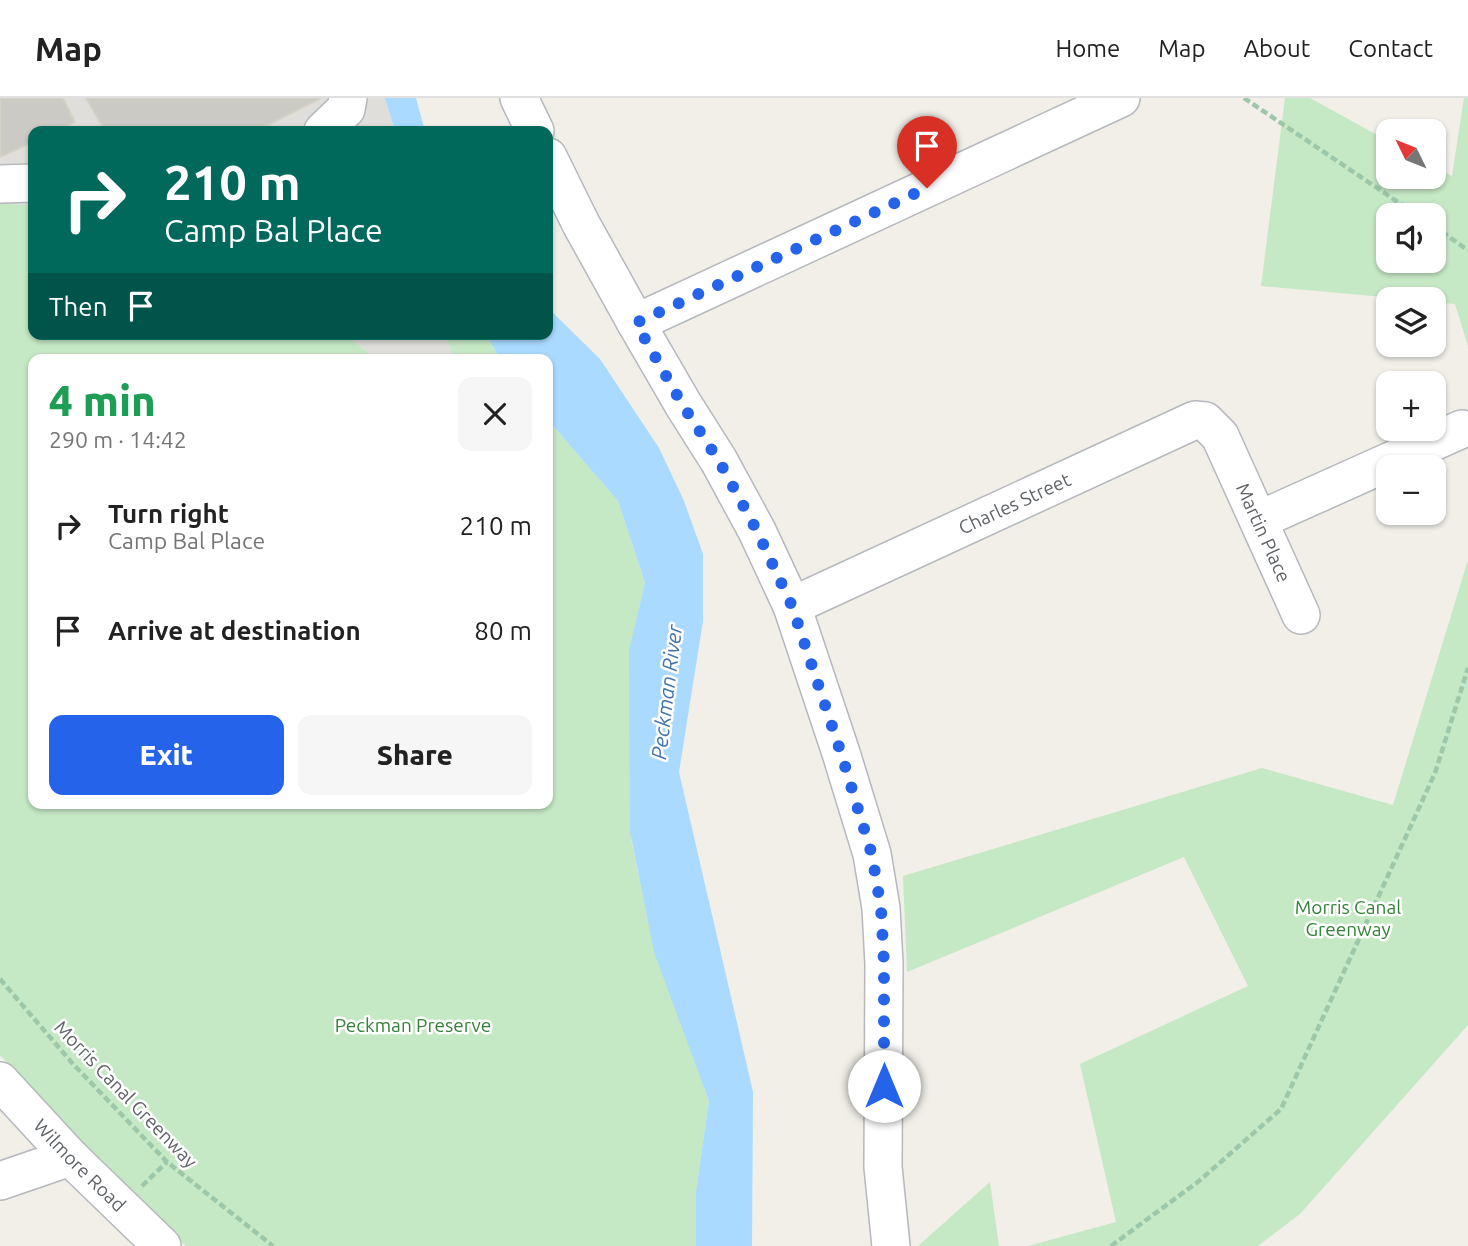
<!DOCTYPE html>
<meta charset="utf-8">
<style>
body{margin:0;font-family:Ubuntu,sans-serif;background:#f6f6f6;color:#222;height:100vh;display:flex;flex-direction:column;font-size:26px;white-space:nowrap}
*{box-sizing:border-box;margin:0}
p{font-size:23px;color:#767676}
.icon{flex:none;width:38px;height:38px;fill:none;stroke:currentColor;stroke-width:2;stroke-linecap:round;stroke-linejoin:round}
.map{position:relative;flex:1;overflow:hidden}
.side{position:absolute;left:28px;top:256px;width:525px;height:455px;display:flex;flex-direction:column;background:#fff;border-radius:14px;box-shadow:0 2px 5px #0004}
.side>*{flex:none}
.top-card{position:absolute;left:28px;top:28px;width:525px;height:214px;border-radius:14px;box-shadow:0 2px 5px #0004;background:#00695c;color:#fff;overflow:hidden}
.needle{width:46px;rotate:313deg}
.fabs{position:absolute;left:1376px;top:21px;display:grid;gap:14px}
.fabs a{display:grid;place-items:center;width:70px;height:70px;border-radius:14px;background:#fff;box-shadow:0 2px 5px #0004;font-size:35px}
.pin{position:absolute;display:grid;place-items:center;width:60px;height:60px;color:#fff;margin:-72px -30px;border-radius:50% 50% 50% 0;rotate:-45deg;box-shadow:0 0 7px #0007}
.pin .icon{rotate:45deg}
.me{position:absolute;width:77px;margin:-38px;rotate:0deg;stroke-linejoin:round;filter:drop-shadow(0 0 5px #0008)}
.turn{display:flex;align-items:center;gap:24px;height:147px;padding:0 21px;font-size:32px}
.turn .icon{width:91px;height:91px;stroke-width:2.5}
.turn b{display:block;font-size:49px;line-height:60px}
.then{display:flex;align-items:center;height:66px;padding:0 21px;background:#0003;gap:14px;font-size:26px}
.round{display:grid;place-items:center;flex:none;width:74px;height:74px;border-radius:14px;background:#f6f6f6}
.summary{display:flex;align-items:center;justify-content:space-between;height:119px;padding:0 21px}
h1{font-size:42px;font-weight:800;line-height:52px;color:#1e9e55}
.primary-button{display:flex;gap:14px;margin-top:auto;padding:14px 21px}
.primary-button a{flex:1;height:80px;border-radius:14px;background:#2563eb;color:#fff;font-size:28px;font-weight:800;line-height:80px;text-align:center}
.primary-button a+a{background:#f6f6f6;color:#222}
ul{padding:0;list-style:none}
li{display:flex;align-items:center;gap:21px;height:105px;padding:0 21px}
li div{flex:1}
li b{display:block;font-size:26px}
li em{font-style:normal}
header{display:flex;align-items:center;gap:42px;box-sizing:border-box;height:98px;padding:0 35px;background:#fff;border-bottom:2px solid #e0e0e0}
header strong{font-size:33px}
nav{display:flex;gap:38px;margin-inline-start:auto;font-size:24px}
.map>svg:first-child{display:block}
</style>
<header>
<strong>Map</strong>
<nav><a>Home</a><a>Map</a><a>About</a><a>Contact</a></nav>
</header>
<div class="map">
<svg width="1468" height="1148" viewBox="0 0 1468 1148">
<rect width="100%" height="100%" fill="#f1efe8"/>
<path fill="#e0deda" d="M0,0H385L395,33H33V107H0Z
M344,236H446L453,261H377Z"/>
<path fill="#c5e8c5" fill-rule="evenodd" d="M1285,0H1310L1388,43V79H1433V68L1452,78L1464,0H1468V248L1455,206L1433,204V201H1406L1261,188ZM1433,117V163H1388V117Z
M1,106L33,107V236H344L377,261H33V705H548V322L618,403L645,485L634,532L631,741L650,833L709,1003L696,1093L729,1148H186L144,1112L0,957V107Z
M446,236H486L500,261H453Z
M1468,462V927L1300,1116L1258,1148H1028L1116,1124L1080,966L1248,888L1184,759L907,874L903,778L1262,670L1393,707Z
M990,1084L999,1148H918Z"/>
<path fill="#aadaff" d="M385,0H416L425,33H395Z
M548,210L600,261L659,350L684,403L703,456V523L679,674L753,994L752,1148H696V1093L709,1003L654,854L630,734L629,552L645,485L618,403L548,322V261H500L486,236H548Z"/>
<path fill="#cccac5" stroke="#d6d1c6" stroke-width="2" d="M0,0H63L75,24L56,33H33V44L0,59Z
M86,0H321L256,33H105Z"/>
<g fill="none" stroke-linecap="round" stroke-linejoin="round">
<defs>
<g id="minor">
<path d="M519,0L535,33"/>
<path d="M323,33L346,11L348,0"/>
<path d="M548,59L581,126L636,225L683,306L719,363L757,433L792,508L841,655L872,756L881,810L884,866L883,1069L891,1148"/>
<path d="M0,86L33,85"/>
<path d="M636,225L1121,0"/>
<path d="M1259,422L1462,331"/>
<path id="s1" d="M792,508L1195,322L1205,323L1220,338L1301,517"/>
<path id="s2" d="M0,983L70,1059L162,1148"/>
<path d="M0,1083L70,1059"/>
</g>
</defs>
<use href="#minor" stroke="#b5b8bc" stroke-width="40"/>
<path stroke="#9cc7a9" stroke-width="4.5" stroke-dasharray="7 3.5" stroke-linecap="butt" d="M1244,0L1417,117
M1433,128L1468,152
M0,881L73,966L167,1064L273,1148
M142,1088L167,1064
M1111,1148L1199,1083L1281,1011L1435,675L1468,570"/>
<use href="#minor" stroke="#fff" stroke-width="37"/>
</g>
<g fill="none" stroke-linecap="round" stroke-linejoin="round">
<path stroke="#2563eb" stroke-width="12" stroke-dasharray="0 21.6" d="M884,988V866L881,810L872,757L841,655L792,508L757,433L719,363L682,306L636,225L927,90"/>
</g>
<g text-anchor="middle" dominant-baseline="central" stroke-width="5" stroke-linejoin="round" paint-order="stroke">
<g font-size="19" fill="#5f6368" stroke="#fff">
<text stroke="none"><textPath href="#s1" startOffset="245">Charles Street</textPath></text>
<text stroke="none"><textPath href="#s1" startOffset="581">Martin Place</textPath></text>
<text transform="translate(126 996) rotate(46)">Morris Canal Greenway</text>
<text stroke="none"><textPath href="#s2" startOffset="116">Wilmore Road</textPath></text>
</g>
<g font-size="19" fill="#348238" stroke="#fff">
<text x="1348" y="809">Morris Canal<tspan x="1348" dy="22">Greenway</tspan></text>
<text x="413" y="927">Peckman Preserve</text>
</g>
<g font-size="21" font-style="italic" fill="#4174aa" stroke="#fff">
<text transform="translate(666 594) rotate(-83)">Peckman River</text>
</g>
</g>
</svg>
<div class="fabs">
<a><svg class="needle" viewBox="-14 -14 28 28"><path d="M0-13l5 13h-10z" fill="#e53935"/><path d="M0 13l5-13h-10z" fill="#767676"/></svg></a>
<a><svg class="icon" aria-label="sound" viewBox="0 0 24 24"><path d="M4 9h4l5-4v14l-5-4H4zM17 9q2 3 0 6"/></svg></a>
<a><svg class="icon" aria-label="layers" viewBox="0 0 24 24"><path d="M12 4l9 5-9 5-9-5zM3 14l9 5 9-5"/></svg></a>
<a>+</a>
<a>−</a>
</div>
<div class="pin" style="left:927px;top:90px;background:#d93025"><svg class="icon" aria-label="arrive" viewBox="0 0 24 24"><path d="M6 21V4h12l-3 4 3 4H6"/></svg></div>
<svg class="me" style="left:884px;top:988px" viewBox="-20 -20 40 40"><circle r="19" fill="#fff"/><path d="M0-13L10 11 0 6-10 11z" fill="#2563eb"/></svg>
<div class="top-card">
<div class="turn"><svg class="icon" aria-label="right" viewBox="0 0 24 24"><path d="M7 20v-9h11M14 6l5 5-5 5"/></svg><div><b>210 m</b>Camp Bal Place</div></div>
<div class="then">Then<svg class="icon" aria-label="arrive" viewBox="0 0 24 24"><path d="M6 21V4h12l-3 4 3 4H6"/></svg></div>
</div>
<section class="side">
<div class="summary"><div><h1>4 min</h1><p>290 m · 14:42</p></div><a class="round"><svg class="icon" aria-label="close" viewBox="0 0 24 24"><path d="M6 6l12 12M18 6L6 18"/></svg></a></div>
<ul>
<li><svg class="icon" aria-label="right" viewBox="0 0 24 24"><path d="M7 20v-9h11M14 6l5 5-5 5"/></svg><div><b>Turn right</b><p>Camp Bal Place</p></div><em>210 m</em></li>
<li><svg class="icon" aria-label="arrive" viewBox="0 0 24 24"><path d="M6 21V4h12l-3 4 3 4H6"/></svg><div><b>Arrive at destination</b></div><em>80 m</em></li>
</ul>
<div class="primary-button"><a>Exit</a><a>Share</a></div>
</section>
</div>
